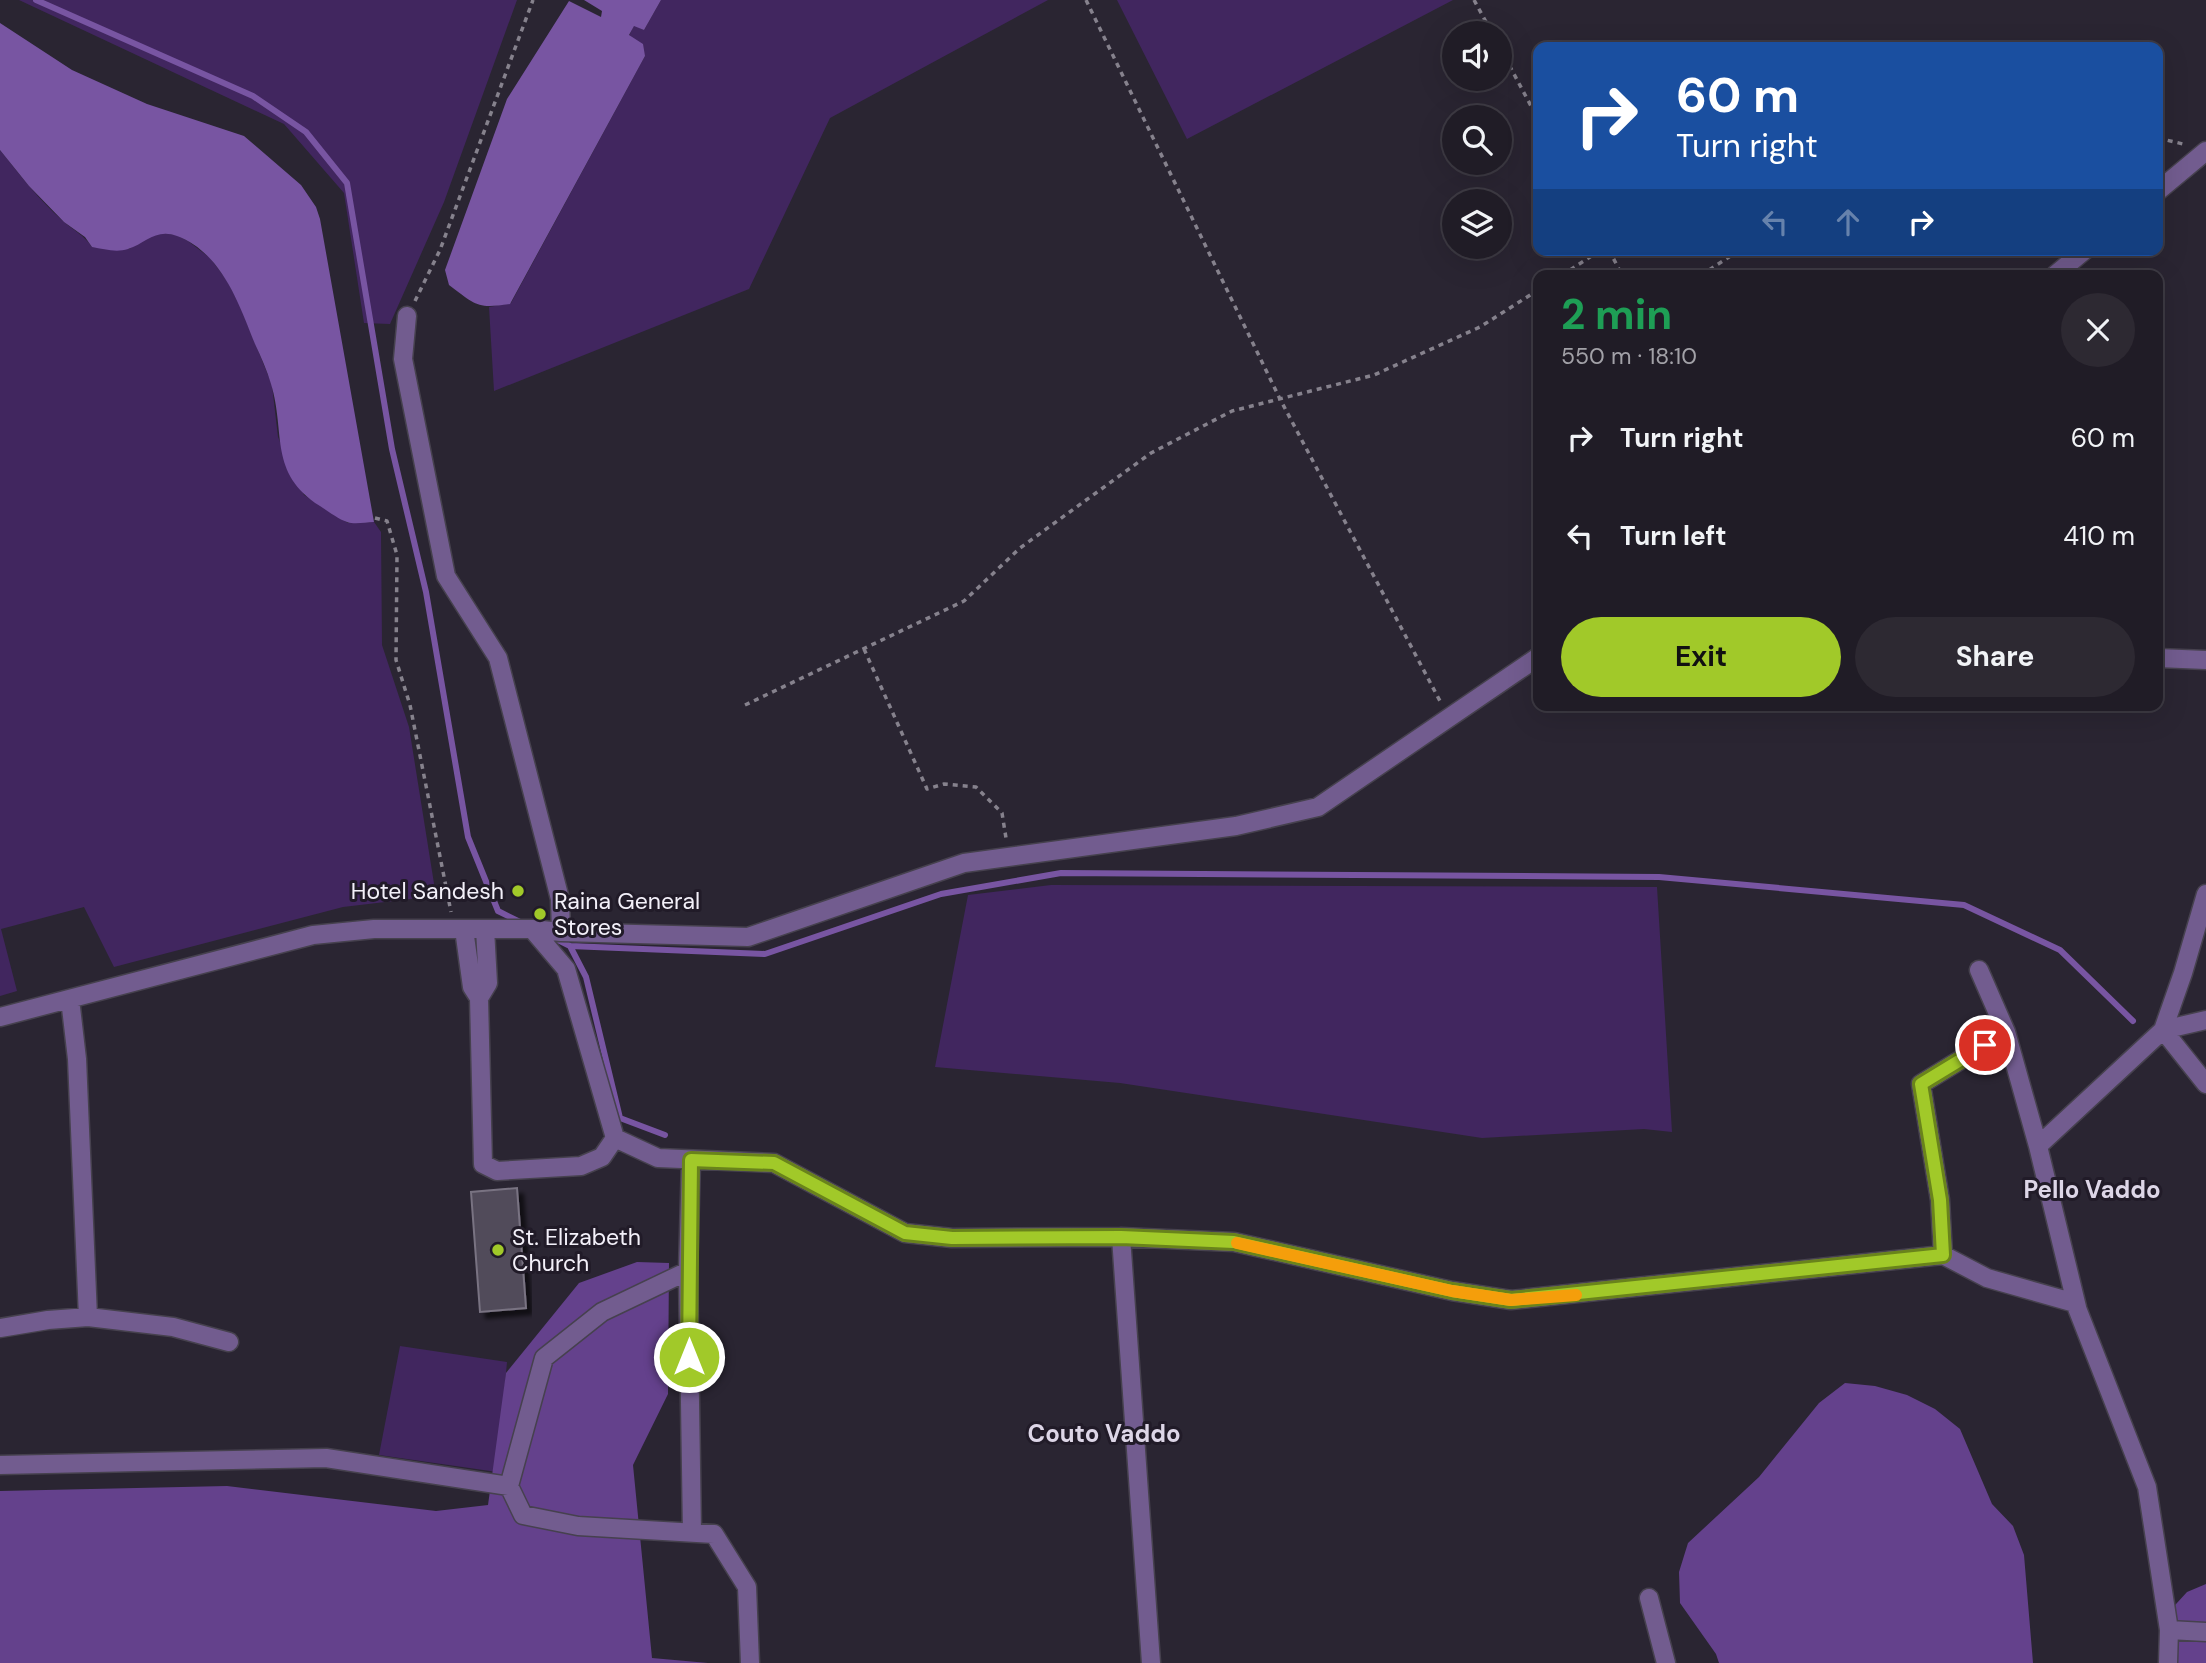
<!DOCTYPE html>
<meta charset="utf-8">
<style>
body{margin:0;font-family:"DM Sans",sans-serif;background:#2d2932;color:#f1f3f6;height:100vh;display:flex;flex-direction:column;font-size:26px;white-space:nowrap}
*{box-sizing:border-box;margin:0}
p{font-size:23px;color:#a2a1a7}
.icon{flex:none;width:38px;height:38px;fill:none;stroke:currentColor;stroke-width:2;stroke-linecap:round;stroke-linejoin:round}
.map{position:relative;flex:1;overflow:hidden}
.details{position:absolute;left:1533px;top:270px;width:630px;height:441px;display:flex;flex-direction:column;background:#201c26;border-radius:14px;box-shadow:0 7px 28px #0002,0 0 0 2px #3d3a43}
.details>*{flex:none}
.banner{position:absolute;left:1533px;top:42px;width:630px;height:214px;border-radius:14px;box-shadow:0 7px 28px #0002,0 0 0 2px #3d3a43;background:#1a4fa0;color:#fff;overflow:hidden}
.fabs{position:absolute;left:1442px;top:21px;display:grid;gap:14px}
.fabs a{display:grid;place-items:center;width:70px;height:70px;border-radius:50%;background:#201c26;box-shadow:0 7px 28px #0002,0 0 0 2px #3d3a43;font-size:35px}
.pin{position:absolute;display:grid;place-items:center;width:60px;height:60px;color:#fff;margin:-30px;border:4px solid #fff;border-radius:50%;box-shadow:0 2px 7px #0007}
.me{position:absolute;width:77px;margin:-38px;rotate:0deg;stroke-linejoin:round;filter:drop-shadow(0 0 5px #0008)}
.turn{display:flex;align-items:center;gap:24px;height:147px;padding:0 28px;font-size:32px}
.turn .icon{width:91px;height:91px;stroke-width:2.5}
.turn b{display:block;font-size:49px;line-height:60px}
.lanes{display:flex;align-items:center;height:66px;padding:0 28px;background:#0003;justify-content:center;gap:35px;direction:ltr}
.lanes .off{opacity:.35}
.round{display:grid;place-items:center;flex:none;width:74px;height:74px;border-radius:37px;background:#2d2932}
.headline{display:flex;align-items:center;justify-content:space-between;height:119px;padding:0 28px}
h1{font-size:42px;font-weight:700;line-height:52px;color:#1e9e55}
.action{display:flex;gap:14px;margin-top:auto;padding:14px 28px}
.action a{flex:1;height:80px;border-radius:42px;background:#a1c929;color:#111;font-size:28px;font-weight:700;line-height:80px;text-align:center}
.action a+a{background:#2d2932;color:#f1f3f6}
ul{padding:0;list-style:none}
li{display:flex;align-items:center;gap:21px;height:98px;padding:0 28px}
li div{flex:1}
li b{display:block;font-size:26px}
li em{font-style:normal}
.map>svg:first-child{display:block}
</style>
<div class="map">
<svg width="2206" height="1663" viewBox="0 0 2206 1663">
<defs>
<filter id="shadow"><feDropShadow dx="6" dy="6" stdDeviation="2" flood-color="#0009"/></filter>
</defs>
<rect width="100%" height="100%" fill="#2a2532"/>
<path fill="#41265f" d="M19,0H517L444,202L390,324L364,323L344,193L284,124Z
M661,0H1048L830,118L749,289L494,391L489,307L511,303L645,56L629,36L634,25L644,30Z
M1117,0H1453L1187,139Z
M0,150C20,175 39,200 63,221C73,230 84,235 92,247L129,249L151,235L163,233L176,235L188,241L210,258L226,279L239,303L272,385L278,437L304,495L348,523L374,522L381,532L382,645L409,727L436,896L343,907L114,967L84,907L1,929L17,991L0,996Z
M1051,885L1657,887L1672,1132L1644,1129L1482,1138L1120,1083L935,1067L968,895Z
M400,1346L507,1362L497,1472L379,1455Z"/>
<path fill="#64418c" d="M637,1262L669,1263L668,1394L633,1465L652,1658L708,1663H0V1491L227,1486L436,1511L488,1505L506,1373L579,1283Z
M1845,1383L1875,1386L1907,1395L1935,1409L1960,1429L1992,1504L2013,1526L2024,1555L2033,1663H1719L1716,1654L1680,1603L1679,1572L1688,1543L1759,1477L1819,1403Z
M2206,1584V1663H2165L2166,1615L2187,1592Z"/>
<path fill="#7855a2" d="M584,0H661L644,30L634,26L629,35L643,44L645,56L510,304C476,309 476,305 449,285L445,270L507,99L569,1L601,17L602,11Z
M0,23L72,70L147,104L244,136L301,185L316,207L320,219L374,522C366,522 355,525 347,522C338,519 328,511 320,506C268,473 286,433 271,384C267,370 261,357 255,344C239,304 222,253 177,236C156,228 146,243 128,249C116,253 104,249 92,247L85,237L64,222L29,186L0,150Z"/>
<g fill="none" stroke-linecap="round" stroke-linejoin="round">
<path stroke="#7855a2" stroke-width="6" d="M36,0L253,96L306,132L347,183L392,449L426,592L468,837L498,911L522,923
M554,938L570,946L765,954L941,894L1061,873L1659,877L1964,905L2060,950L2133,1021
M570,946L586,977L620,1118L665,1135"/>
</g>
<path fill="#514b5a" stroke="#797382" stroke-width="2" filter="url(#shadow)" d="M517,1188L526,1308L480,1312L471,1192Z"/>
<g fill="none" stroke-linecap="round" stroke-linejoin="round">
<defs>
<path id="minor" d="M2158,191L2206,151
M2055,275L2085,250
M407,316L403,359L446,576L498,658L560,899L561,932
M2158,658L2206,660
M464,929L472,987L479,998L483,1164L497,1171L581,1166L602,1157L615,1138
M532,929L566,969L615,1138L658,1158L774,1163L905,1233L952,1238L1121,1237L1234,1242L1452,1291L1511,1300L1943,1255L1987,1278L2075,1303L2147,1487L2169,1630L2168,1663
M1979,970L2006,1032L2038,1146L2077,1307
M479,998L488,983L485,929
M0,1017L313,935L374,929H532L561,932L748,937L964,863L1236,826L1318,807L1538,657
M2206,1020L2163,1030L2206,1084
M2038,1146L2163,1030L2183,973L2206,894
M691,1160L688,1271L602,1312L544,1358L509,1486L523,1515L578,1526L714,1534L747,1587L750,1663
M1121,1237L1151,1663
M1943,1255L1940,1200L1921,1084L2006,1032
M688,1271L692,1533
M88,1317L173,1327L229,1342
M0,1328L48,1320L88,1317L77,1059L70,999
M0,1465L326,1458L509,1486
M1649,1598L1666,1663
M2169,1630L2206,1632"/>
</defs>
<use href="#minor" stroke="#46414e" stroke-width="21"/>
<path stroke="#86828d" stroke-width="3.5" stroke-dasharray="5 5" stroke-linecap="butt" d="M1086,0L1280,399L1440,701
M1474,0L1492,33
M1500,48L1538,119
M2158,138L2183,144
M1609,250L1622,275
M1562,275L1601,250
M1701,275L1740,250
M415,301L440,250L533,0
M375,518L387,521L397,555L396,660L410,705L451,912
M864,649L927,789L944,784L976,787L1002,813L1006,838
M745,705L964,601L1020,548L1151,453L1232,411L1374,375L1480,327L1538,290"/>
<use href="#minor" stroke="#725c8f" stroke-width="18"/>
</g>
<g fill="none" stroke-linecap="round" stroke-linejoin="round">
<defs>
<path id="route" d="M689,1357L691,1160L774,1163L905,1233L952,1238L1121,1237L1234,1242L1452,1291L1511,1300L1943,1255L1940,1200L1921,1084L1985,1045"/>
</defs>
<use href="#route" stroke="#69831b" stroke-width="18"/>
<use href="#route" stroke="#a1c929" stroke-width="12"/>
<path stroke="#f59e0b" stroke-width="12" d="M1237,1243L1452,1291L1511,1300L1576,1295"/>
</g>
<g fill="#a1c929" stroke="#211b28" stroke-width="2.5">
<circle cx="518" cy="891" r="7"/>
<circle cx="540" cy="914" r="7"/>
<circle cx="498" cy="1250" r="7"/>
</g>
<g text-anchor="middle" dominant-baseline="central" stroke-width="6" stroke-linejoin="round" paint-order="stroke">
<g font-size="23" fill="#f3f0f9" stroke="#211b28" text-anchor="start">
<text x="504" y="891" text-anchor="end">Hotel Sandesh</text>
<text x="554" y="901">Raina General<tspan x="554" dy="26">Stores</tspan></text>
<text x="512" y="1237">St. Elizabeth<tspan x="512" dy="26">Church</tspan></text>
</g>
<g font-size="24" font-weight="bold" fill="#ddd6e7" stroke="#211b28">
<text x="2092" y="1189">Pello Vaddo</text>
<text x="1104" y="1433">Couto Vaddo</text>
</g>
</g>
</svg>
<div class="fabs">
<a><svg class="icon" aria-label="sound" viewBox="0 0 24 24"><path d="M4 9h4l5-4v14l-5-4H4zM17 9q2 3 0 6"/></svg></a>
<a><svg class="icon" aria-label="search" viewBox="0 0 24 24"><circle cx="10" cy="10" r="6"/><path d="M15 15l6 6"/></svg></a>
<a><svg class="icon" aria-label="layers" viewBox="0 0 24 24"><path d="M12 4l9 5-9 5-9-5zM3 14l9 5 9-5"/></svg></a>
</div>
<div class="pin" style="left:1985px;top:1045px;background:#d93025"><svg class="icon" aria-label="arrive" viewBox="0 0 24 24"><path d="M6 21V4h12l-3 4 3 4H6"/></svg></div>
<svg class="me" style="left:689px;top:1357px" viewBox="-20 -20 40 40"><circle r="17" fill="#a1c929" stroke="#fff" stroke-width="3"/><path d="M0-11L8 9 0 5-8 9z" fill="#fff"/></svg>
<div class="banner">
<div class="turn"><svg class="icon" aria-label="right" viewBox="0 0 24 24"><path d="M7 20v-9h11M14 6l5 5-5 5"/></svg><div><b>60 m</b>Turn right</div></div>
<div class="lanes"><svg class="icon off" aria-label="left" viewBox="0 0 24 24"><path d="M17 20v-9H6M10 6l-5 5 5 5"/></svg><svg class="icon off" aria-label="ahead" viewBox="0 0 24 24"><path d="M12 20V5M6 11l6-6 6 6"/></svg><svg class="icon" aria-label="right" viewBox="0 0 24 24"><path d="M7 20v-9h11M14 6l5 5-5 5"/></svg></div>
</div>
<section class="details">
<div class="headline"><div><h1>2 min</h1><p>550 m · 18:10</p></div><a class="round"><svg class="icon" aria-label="close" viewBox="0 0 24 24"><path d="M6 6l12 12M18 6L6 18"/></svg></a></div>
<ul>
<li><svg class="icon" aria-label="right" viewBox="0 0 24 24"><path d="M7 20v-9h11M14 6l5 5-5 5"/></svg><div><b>Turn right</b></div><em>60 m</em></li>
<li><svg class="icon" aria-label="left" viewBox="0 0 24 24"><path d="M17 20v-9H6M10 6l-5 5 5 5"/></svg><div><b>Turn left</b></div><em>410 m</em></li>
</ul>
<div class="action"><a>Exit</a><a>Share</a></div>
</section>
</div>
